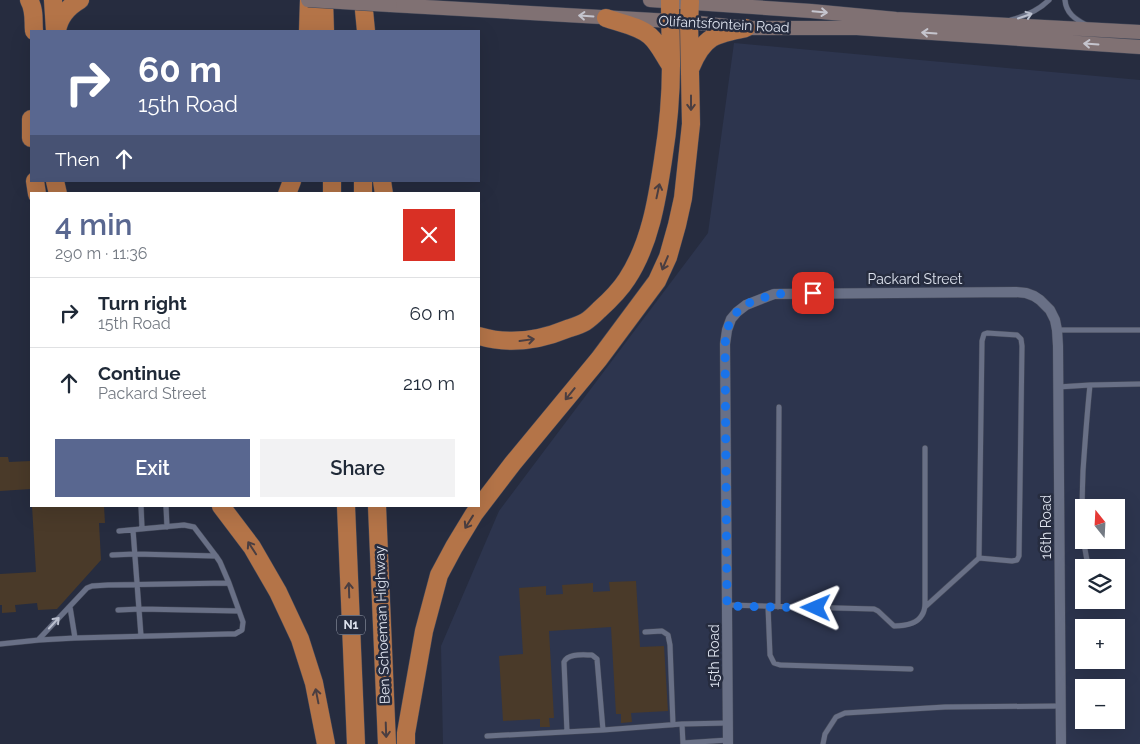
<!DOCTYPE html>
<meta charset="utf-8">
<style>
body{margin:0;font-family:Raleway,sans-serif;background:#f2f2f3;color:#1f2937;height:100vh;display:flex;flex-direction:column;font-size:19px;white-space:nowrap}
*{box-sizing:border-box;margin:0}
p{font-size:16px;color:#747a83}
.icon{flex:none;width:28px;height:28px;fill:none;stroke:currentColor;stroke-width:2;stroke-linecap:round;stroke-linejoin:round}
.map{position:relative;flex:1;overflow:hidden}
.side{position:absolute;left:30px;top:192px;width:450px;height:315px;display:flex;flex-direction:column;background:#fff;border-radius:0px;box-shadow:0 5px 20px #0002}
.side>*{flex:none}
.banner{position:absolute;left:30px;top:30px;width:450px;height:152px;border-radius:0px;box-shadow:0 5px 20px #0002;background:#596790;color:#fff;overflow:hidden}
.needle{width:32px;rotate:342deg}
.controls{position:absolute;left:1075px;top:499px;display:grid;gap:10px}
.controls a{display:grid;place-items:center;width:50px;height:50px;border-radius:0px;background:#fff;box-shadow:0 5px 20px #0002;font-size:25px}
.pin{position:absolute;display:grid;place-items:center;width:42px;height:42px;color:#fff;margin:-21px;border-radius:10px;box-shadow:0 2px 8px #0006}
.me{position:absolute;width:55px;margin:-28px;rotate:271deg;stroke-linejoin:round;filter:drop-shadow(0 0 4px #0008)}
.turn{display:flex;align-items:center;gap:18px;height:105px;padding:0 25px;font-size:22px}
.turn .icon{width:65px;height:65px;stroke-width:2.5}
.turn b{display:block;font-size:35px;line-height:42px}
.then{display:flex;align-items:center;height:48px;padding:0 25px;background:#0003;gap:10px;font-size:19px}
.round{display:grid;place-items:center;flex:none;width:52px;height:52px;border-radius:0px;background:#f2f2f3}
.head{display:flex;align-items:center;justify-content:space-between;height:85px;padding:0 25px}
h1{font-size:30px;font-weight:600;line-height:38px;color:#596790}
.button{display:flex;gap:10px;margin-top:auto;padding:10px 25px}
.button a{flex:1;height:58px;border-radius:0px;background:#596790;color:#fff;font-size:20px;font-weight:600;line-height:58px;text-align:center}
.button a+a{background:#f2f2f3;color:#1f2937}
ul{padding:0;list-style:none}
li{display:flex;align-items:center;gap:15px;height:70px;padding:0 25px;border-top:1px solid #e0e1e3}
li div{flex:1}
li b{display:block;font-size:19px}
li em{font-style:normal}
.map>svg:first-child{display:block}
</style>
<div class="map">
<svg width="1140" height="744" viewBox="0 0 1140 744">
<rect width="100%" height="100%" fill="#262c3f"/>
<path fill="#2d354e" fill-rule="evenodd" d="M734,43L1140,80V744H443L441,646L499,511L708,233ZM1084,508H1116V540H1084ZM1084,568H1116V600H1084ZM1084,628H1116V660H1084ZM1084,688H1116V720H1084Z"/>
<path fill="#4a3a29" d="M0,457H8L9,462L31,461V489L0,491Z
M32,506H104L105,523H99L101,560L57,609L38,610L37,603L15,605L16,612L2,613V605H0V574L36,572Z
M636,581L640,647L664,646L668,711L631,713L632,722L621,723V714H616L611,627L549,631L554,718H549L550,727H540V719L503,721L499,656L523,654L519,588L546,586V595L563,594L562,585L593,583V592L610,591L609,582Z"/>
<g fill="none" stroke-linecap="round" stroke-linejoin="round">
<defs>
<path id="service" d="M1065,0C1066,13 1075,19 1086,25
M1011,20C1026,16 1038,11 1049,0
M1057,330H1140
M1058,387L1090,385
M141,506L142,528
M166,506L167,527
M133,530L141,636
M112,555L135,554L216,556
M1089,568C1080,536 1082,503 1083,471C1085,442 1087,414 1090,385L1140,384
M727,605L874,609L878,611L894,626C903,626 917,624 922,615C924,612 925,606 925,603V448
M70,607L75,638
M768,607L770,655L774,663L780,665L911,669
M778,607L779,407
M925,607L979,558L982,341L984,334L987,333L1017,335L1021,339L1022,346L1019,556L1017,560L1012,561L979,558
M118,610L140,609L239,611
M645,632L662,631L668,635L670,645L673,725
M39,639L87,588L92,586L108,585L229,583
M0,644L39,640L75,638L228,634H235L242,630L243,622L229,583L220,562L216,556L194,527L184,525L119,531
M682,724L683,744
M567,732L564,662C568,653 583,655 592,655L597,659L603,730
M487,736L603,730L682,724L728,723
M683,743L728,740
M823,744L825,734L836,717L845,713L945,707L1061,706"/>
<path id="minor" d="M728,744L725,344L727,330L731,319L737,312L746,305L774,294L1016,292L1026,293L1034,296L1040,300L1050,310L1055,320L1057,330L1058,346L1061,744"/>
<path id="secondary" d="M650,0L811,11L896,19L1140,32
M390,5L689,22L746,28H857L1140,47"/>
<path id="motorway" d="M29,0C35,10 33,20 34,31
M53,0L55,31
M324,0L325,31
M363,0L366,31
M606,18C620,23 639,26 650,36C659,44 664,56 671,66
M57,31C59,17 68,7 80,0
M308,31L309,0
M691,67C704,36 715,34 746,28
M31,119V138
M35,181L37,194
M55,181L58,194
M332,181V194
M363,181V194
M382,181L384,194
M287,194L292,181
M479,336C509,345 538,341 567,329C573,327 580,325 585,322C590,319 595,314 599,310C609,301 620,290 627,279C650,244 657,200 663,160C668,129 671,97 671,65C671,44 670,23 670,1
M221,506L252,547L278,592L300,639L314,683L326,744
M346,506L356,744
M377,506L387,744
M406,744V733L424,631L439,575L454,547L474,514L513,463L599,359L657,281L668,257L677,225L683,198L691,124L689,22L690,2"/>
</defs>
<use href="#service" stroke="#444959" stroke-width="6"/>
<use href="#minor" stroke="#444959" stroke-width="11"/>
<use href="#secondary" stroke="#444959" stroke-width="15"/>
<use href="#motorway" stroke="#444959" stroke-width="19"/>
<use href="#service" stroke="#697086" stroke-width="5"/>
<use href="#minor" stroke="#697086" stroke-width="10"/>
<use href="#secondary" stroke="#807173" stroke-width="14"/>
<use href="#motorway" stroke="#b47448" stroke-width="18"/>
<defs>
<path id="secondary-bridge" d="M308,0L390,5"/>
</defs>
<use href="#secondary-bridge" stroke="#444959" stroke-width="15" stroke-linecap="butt"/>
<use href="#secondary-bridge" stroke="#807173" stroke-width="14"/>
</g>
<defs><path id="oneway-shaft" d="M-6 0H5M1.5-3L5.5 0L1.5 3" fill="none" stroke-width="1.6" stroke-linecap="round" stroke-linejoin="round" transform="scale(1.25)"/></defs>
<g stroke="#c5c5ce">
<use href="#oneway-shaft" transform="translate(820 12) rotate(5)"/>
<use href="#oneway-shaft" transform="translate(586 16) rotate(-176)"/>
<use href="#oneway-shaft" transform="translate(929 33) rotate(-176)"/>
<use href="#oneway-shaft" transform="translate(1091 44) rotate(-176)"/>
</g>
<g stroke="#babfce">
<use href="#oneway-shaft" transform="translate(1025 16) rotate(-19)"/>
<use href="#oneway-shaft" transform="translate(54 623) rotate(-47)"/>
</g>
<g stroke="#4a3e41">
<use href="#oneway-shaft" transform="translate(691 103) rotate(90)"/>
<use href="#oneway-shaft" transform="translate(658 191) rotate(-78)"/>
<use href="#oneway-shaft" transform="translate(665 263) rotate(113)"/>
<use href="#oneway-shaft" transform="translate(527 340) rotate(-8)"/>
<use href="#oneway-shaft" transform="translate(570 394) rotate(129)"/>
<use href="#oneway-shaft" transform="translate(469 522) rotate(122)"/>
<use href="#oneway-shaft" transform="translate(252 548) rotate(-123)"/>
<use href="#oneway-shaft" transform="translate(349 590) rotate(-92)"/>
<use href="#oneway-shaft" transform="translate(317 696) rotate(-101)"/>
<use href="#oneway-shaft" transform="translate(386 730) rotate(88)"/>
</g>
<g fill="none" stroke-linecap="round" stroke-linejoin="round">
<path stroke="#1a73e8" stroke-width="9" stroke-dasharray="0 16.2" d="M813,293L774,294L746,304L737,312L731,319L727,330L725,344L727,606L816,608"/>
</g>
<g text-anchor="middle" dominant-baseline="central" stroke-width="5" stroke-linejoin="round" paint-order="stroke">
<rect fill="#262c3f" stroke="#a5abb9" stroke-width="1" x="337" y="615.5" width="28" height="19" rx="4"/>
<g font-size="12" font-weight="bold" fill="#dce1ed">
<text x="351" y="625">N1</text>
</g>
<g font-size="14" fill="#dce1ed" stroke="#262c3f">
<text transform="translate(724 24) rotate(3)">Olifantsfontein Road</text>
<text x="915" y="279">Packard Street</text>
<text transform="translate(1046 527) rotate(-90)">16th Road</text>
<text transform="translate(382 625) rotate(-92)">Ben Schoeman Highway</text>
<text transform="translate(714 656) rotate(-90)">15th Road</text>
</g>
</g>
</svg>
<div class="controls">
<a><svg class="needle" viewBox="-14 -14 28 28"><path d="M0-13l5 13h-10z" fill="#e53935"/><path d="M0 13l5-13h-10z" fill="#747a83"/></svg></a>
<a><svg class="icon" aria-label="layers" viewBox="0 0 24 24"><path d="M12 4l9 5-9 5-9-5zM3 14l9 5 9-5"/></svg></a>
<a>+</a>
<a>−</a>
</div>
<div class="pin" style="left:813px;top:293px;background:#d93025"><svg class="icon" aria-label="arrive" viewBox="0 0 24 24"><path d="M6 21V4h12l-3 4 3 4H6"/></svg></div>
<svg class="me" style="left:816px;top:608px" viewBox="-20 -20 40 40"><path d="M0-17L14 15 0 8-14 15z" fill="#1a73e8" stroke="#fff" stroke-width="4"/></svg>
<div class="banner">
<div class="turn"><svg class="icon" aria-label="right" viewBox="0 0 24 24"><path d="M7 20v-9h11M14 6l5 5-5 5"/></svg><div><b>60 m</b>15th Road</div></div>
<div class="then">Then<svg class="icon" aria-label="ahead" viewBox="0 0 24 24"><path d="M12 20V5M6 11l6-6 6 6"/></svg></div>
</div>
<section class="side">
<div class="head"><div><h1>4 min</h1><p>290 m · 11:36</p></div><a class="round" style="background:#d93025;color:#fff"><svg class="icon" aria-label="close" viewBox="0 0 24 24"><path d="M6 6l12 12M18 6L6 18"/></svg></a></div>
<ul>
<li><svg class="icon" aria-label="right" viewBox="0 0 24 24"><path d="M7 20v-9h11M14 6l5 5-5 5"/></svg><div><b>Turn right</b><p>15th Road</p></div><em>60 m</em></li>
<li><svg class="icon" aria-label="ahead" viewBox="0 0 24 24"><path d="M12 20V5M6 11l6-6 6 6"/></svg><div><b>Continue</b><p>Packard Street</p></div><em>210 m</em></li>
</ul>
<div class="button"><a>Exit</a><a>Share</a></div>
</section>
</div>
